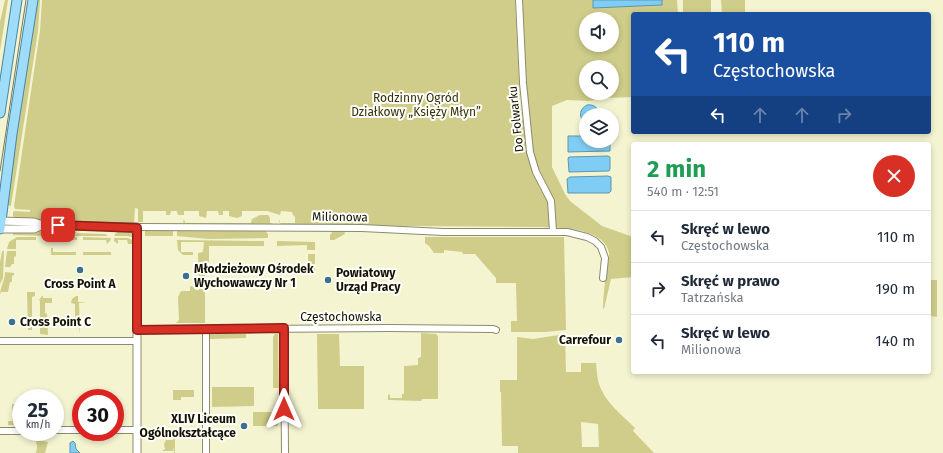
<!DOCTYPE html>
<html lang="pl">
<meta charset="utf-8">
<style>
body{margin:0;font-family:"Fira Sans",sans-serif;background:#f2f2f3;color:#1f2937;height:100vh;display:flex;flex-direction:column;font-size:15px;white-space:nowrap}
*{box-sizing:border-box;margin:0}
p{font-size:13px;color:#747a83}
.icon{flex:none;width:22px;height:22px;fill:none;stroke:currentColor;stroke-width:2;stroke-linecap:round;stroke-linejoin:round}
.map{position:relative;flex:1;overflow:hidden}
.panel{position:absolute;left:631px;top:142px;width:300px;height:232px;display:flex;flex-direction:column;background:#fff;border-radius:4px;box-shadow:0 2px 6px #0003}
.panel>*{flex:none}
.banner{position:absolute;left:631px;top:12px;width:300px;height:122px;border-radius:4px;box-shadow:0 2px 6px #0003;background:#1a4fa0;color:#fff;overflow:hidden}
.tools{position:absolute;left:579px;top:12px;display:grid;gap:8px}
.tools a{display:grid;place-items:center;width:40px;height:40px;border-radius:50%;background:#fff;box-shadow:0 2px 6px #0003;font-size:20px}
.speed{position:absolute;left:12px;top:389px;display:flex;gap:8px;font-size:20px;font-weight:700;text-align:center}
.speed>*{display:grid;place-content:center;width:52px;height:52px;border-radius:50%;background:#fff;box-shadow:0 2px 6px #0003;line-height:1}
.speed small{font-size:10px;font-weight:400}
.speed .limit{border:6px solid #d22;background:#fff;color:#111}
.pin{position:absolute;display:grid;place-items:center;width:34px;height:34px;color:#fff;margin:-17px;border-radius:8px;box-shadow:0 2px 6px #0006}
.me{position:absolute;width:44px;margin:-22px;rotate:0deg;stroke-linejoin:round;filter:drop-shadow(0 0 3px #0008)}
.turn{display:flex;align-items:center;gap:14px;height:84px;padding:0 16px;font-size:18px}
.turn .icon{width:52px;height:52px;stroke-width:2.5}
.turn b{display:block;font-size:28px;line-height:34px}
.lanes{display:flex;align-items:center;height:38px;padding:0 16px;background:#0003;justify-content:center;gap:20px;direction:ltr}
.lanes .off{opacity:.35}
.round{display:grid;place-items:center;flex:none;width:42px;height:42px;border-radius:21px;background:#f2f2f3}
.headline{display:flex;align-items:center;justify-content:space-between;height:68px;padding:0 16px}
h1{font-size:24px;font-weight:700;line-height:30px;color:#1e9e55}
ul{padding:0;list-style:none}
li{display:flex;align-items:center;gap:12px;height:52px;padding:0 16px;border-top:1px solid #e0e1e3}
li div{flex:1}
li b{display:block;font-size:15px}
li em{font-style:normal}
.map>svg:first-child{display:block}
</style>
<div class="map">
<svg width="943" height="453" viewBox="0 0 943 453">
<rect width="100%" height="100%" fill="#f4f4d1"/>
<path fill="#cfcd89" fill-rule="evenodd" d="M5,0H8L0,51V22Z
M37,0H40L38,31L11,206L6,205Z
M42,0H515L520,101L528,155L555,216C556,196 542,178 535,161V156L532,154L521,27V0H677L678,14H633V97L607,98L588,101L567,100L552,106V167L565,194L570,201L602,226L633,237V277L611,279L604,309L603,308C603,295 605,282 607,268C608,264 609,258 609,253C604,226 556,228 535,227L282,225L279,222V219L280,223H295V217L293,215L292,212L281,211L280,215L267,211H242V216L237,218L229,216V211H223V215H219L218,211H207L206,218L199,216V211H184V215H178L177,211H171L170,215H166V211H143V222H138V209L135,208L134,224L15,219L13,216V212L15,211L30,212V210L15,209L14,206L40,31ZM586,19H612V45H586ZM586,67H612V93H586Z
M683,0H711V14H683Z
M721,0H745V14H722Z
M260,215H268L270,218V223H273L270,225H186L183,222L184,219L185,223H251L252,219Z
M68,230L77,232L72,236H50L48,231Z
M120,230L131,231L134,235L135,238L128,236H114L116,233Z
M145,230H173V236H145Z
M177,230L265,231L268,234V238L209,239L177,236Z
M344,230L345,234L334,240H330V235L333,231Z
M42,231L45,233L46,236L13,235V232Z
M77,233L105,234L108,236H74Z
M17,237H36V240H16V249H7L9,242Z
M52,237H77V240H52Z
M83,237L111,238L110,241L107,244L106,240H83Z
M425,237H564L566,330L545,332H511V321H517L516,283H496V278L475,254H463L462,252L444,250V253H434L429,246L425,243Z
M114,238H128L132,240V244H128L127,240H118V244L114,241Z
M177,240L264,241V246H209V262H205V323H176L179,320L178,297L181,291H190V286L195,287V290H199L198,253L203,252L204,242H181V252H193V255H183L178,250Z
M277,241L315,242V250H307V245L277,246Z
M51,248H53V252H76V255H51Z
M2,251H4L3,278L0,284V263Z
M7,251H16V256L14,257V264H12L10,267H5Z
M83,252H111V255H83Z
M308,254H315V273H308Z
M5,272L14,273V275L12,276V282H10L8,292H1L0,295C0,287 5,281 5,272Z
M929,280H937V317L930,316L929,314Z
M27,292H35V296L32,297V330H28Z
M42,296H43V298H52V303H45V313L47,314L48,335L40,334V301L39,300Z
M76,296H78V302H86L79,303L80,334L79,327H75V304L71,303L72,299Z
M421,333L436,334L438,336V399H422L421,401L388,400V394L390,395V398H402V394H404V366L418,365V358L421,357Z
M209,334H246V338L210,339L208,358Z
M275,334H278V335L279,388H273V337Z
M317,334H339L340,366H364V409H318Z
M565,334L566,372H581V363H596C597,372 597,382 602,391C609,405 624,417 635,428L633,431L654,453H518V446H502L501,392H500V380H517V337L533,339ZM581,422L598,424L599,447H582Z
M212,387H254V406L212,407Z
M173,390H194V397H181V400H173Z
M12,404H21V425H8V421H12Z
M253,412H277L278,426H253Z
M173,438H175V453H174L173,446V451H162L165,449L164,444L166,440H173Z
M38,440L48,442L45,453H36L37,447L36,441Z"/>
<path fill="#7fcdf4" stroke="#5f95ad" d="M593,0H662V5L593,8Z
M587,105C594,104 599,108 599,115H586V123C578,118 579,109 587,105Z
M568,136H586V141H610V151L568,152Z
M608,156L610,157V169L609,171L569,172L568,158L569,157Z
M608,176L611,177V191L609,193H568L567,179L570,177Z
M73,441L75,443L76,449L80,453H70V443Z"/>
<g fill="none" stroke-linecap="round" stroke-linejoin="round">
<defs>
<path id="minor" d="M519,0L523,83L530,152L536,172L551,201L553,231
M137,227L362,228L443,232H567L587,237L595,241L601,247L605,258L603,278
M284,328L285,453
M206,329V453
M137,330L389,328L493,329L496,330
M0,341H137
M55,430H81
M115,430H137
M0,431H21"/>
<path id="tertiary" d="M0,221L34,222L43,225
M0,229H34L43,225L137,227V453"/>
<path id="primary" d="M0,113L17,0
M0,229L12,134L33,0"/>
</defs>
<use href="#minor" stroke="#8c8c6c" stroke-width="8"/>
<use href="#tertiary" stroke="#8c8c6c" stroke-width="9"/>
<use href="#primary" stroke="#4387a3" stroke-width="11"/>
<use href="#minor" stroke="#fff" stroke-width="6"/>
<use href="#tertiary" stroke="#fff" stroke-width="7"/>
<use href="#primary" stroke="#9edcfa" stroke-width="9"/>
<path stroke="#787761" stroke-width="1" d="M0,171L26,0"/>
</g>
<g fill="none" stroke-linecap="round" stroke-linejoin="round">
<defs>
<path id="route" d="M58,225L137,228V330L284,328V409"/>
</defs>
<use href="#route" stroke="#8d1f18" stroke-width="10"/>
<use href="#route" stroke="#d93025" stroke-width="7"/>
</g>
<g fill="#3a718c" stroke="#fffff8" stroke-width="1.5">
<circle cx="80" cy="270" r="4"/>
<circle cx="186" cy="276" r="4"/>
<circle cx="328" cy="280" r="4"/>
<circle cx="12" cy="322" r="4"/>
<circle cx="619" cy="340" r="4"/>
<circle cx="244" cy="426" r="4"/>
</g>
<g text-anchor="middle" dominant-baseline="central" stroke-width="4" stroke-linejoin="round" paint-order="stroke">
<g font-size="12" fill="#343211" stroke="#fffff8">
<text x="416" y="98">Rodzinny Ogród<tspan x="416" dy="14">Działkowy „Księży Młyn”</tspan></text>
</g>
<g font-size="12" fill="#141307" stroke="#fffff8">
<text transform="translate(516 119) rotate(-96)">Do Folwarku</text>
<text transform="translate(340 217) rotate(1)">Milionowa</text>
<text x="341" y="317">Częstochowska</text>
</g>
<g font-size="12" font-weight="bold" fill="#141307" stroke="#fffff8" text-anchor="start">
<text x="194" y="269">Młodzieżowy Ośrodek<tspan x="194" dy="14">Wychowawczy Nr 1</tspan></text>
<text x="336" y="273">Powiatowy<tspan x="336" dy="14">Urząd Pracy</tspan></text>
<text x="80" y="284" text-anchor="middle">Cross Point A</text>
<text x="20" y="322">Cross Point C</text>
<text x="611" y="340" text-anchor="end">Carrefour</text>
<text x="236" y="419" text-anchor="end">XLIV Liceum<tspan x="236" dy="14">Ogólnokształcące</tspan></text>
</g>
</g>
</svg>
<div class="tools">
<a><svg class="icon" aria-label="sound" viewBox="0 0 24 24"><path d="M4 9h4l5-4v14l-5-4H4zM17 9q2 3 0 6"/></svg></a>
<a><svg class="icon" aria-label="search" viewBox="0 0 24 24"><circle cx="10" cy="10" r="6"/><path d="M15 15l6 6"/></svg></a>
<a><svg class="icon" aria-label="layers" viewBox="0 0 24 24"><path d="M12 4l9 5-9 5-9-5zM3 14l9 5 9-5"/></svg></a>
</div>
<div class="speed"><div>25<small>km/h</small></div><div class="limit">30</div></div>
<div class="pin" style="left:58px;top:225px;background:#d93025"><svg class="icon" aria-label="arrive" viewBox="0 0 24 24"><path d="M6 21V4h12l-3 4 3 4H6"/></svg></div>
<svg class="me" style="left:284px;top:409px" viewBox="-20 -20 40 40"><path d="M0-17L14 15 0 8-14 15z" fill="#d93025" stroke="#fff" stroke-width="4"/></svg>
<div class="banner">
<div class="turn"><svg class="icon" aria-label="left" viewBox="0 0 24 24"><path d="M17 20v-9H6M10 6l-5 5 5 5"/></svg><div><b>110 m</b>Częstochowska</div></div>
<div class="lanes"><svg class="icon" aria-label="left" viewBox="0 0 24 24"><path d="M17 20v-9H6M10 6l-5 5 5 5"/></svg><svg class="icon off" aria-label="ahead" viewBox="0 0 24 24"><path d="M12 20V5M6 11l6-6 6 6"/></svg><svg class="icon off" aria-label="ahead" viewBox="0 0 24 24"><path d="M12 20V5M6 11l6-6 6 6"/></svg><svg class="icon off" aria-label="right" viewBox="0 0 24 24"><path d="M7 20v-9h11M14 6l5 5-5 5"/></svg></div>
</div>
<section class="panel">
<div class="headline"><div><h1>2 min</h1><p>540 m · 12:51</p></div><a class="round" style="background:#d93025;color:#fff"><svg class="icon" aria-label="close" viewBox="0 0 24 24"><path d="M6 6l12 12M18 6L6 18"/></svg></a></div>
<ul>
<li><svg class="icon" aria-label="left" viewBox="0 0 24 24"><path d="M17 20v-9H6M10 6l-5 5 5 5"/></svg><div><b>Skręć w lewo</b><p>Częstochowska</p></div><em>110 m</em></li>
<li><svg class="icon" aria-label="right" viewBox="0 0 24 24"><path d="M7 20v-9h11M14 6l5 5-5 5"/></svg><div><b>Skręć w prawo</b><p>Tatrzańska</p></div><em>190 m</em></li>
<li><svg class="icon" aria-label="left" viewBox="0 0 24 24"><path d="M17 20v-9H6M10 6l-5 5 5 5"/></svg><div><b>Skręć w lewo</b><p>Milionowa</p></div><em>140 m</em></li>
</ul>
</section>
</div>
